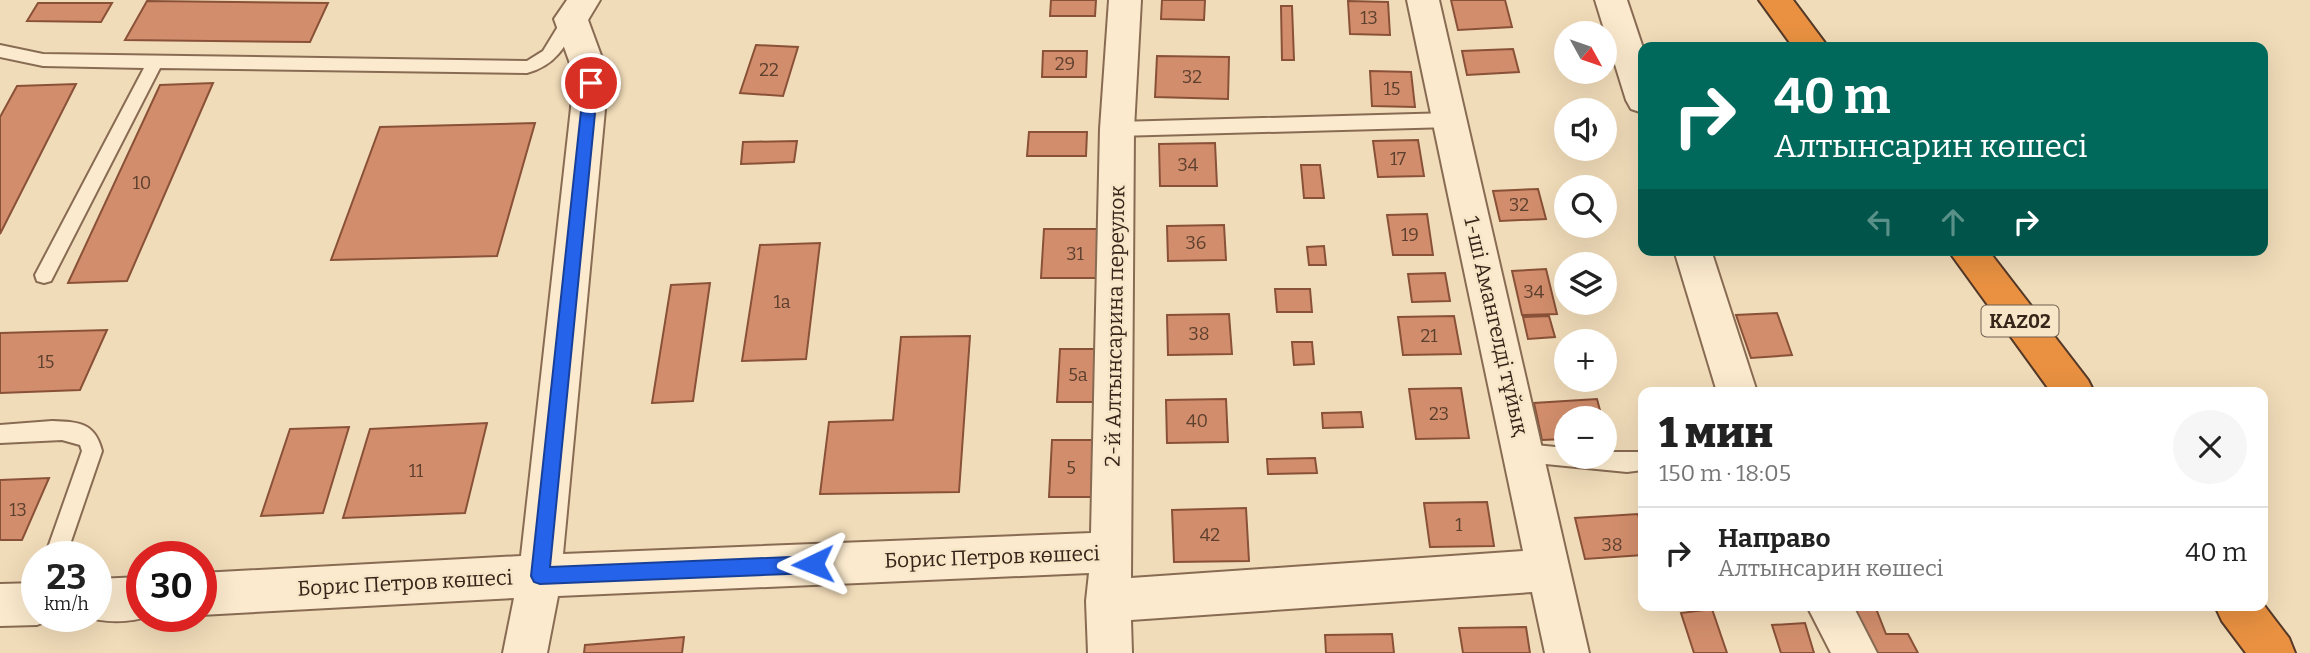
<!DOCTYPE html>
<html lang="ru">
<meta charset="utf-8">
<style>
body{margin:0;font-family:Bitter,serif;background:#f6f6f6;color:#222;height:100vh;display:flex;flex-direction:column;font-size:26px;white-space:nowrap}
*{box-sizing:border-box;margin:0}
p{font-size:23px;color:#767676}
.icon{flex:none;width:38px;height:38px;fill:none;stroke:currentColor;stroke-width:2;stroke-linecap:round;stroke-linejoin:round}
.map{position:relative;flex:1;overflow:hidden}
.panel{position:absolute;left:1638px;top:387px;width:630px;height:224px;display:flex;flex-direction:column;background:#fff;border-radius:14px;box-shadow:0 7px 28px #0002}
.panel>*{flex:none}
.guide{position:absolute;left:1638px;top:42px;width:630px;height:214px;border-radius:14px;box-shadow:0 7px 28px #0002;background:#00695c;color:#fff;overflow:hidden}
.needle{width:46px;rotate:130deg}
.tools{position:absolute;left:1554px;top:21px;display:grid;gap:14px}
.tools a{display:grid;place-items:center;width:63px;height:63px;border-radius:50%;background:#fff;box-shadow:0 7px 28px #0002;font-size:35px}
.speed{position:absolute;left:21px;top:541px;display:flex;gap:14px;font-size:35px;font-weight:700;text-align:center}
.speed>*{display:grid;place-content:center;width:91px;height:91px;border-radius:50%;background:#fff;box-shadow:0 7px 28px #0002;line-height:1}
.speed small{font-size:18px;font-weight:400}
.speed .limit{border:10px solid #d22;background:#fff;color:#111}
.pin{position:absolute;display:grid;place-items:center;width:60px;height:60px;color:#fff;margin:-30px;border:4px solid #fff;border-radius:50%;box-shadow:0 2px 7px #0007}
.me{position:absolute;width:77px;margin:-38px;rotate:268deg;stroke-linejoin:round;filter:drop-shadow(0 0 5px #0008)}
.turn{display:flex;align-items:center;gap:24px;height:147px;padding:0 21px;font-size:32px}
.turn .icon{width:91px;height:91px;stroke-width:2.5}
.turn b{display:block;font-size:49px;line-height:60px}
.lanes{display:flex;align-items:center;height:66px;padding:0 21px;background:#0003;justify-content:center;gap:35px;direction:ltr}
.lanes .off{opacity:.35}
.round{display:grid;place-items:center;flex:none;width:74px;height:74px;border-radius:37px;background:#f6f6f6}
.overview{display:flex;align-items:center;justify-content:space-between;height:119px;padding:0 21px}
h1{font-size:42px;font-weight:800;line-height:52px}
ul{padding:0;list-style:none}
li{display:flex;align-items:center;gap:21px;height:91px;padding:0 21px;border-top:2px solid #e0e0e0}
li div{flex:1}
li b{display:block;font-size:26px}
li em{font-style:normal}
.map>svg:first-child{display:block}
</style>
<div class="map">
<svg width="2310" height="653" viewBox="0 0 2310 653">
<rect width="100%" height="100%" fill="#f1dcb9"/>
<path fill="#d28e6c" stroke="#895137" stroke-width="2" d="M1051,0H1096L1095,16H1050Z
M1162,0H1205L1204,20L1161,19Z
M1451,0H1505L1512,27L1458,30Z
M147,1L328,3L310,42L125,40Z
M1348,1L1388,2L1390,35L1350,34Z
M38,3H112L101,22L27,21Z
M1281,6H1292L1294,60H1282Z
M1685,43L1686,47H1648L1647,45Z
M756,45L798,47L783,96L740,93Z
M1513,49L1519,72L1467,75L1462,51Z
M1043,51H1087L1086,77H1042Z
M1157,56L1229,57L1228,99L1155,97Z
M1370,71L1411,72L1415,107L1372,106Z
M213,83L127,281L68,283L160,85Z
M76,84L0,234V117L17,86Z
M535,123L497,256L331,260L380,127Z
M1029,132H1087L1086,156H1027Z
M1418,140L1424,176L1378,177L1373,141Z
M797,141L794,162L741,164L743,142Z
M1215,143L1217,186H1160L1159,144Z
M1301,165H1320L1324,198H1304Z
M1538,189L1546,219L1500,221L1493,191Z
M1427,214L1433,255H1393L1387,215Z
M1224,225L1226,260L1168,261L1167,226Z
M1044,229H1108L1106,278H1041Z
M820,243L806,359L742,361L760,245Z
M1324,246L1326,265H1309L1307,247Z
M1546,269L1557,314L1522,315L1512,271Z
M1445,273L1450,301L1412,302L1408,274Z
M710,283L693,401L652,403L671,285Z
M1275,289H1310L1312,312H1277Z
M1777,313L1792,355L1751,358L1736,315Z
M1229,314L1232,354L1168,355L1167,315Z
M1454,316L1461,354L1403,355L1398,317Z
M1549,316L1555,337L1528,339L1523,317Z
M107,330L80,390L0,393V333Z
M970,336L959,492L820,494L829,422L893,420L901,337Z
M1292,342H1312L1314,364L1294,365Z
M1060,349H1099L1098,402H1057Z
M1461,388L1469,438L1416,439L1409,389Z
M1226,399L1228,442L1167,443L1166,400Z
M1597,399L1602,418H1566V439L1542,440L1534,403Z
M1361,412L1363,427L1323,428L1322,413Z
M487,423L465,513L343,518L370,429Z
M349,427L323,513L261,516L290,429Z
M1052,440H1093L1091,497H1049Z
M1315,458L1317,473L1268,474L1267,459Z
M49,478L22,540H0V480Z
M1487,502L1494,546L1430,547L1424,503Z
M1246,508L1249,561L1174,562L1172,510Z
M1638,514L1643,534V555L1585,559L1575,518Z
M1853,606H1875L1886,634H1908L1918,653H1874Z
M1712,609L1727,653H1694L1681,613Z
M1805,623L1814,653H1781L1772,625Z
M1526,627L1530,653H1463L1459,628Z
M1392,634L1394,653H1326L1325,635Z
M684,637L682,653H584L585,645Z"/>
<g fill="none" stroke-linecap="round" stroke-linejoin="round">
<defs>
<path id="lane" d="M571,13L579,19C566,45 557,65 527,73L160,68L51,281L44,283L37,281L35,275L144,68L43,66L0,57V45L43,54L527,61L543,51L565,15Z
M1451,113L1457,115L1460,120L1457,125L1451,127L1117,136L1111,134L1108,129L1111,124L1117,122Z
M52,421C78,422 95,422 102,451L66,556H45L82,451L80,445L62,440L0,443V425Z
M1525,444L1566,448V457H1605V452H1643V470L1627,472L1525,462L1518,460L1515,453L1518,446Z"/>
<path id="street" d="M567,0H600L588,20L606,69V99L563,554L1091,533L1100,129L1109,0H1141L1134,129L1131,578L1523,551L1407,0H1439L1589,653H1545L1532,592L1131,620L1132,653H1088L1086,601L1089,573L558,596L547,653H503L514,598L201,615V573L521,556L572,99V69L554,19Z
M1595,0H1627L1643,48V113L1631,109L1626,100Z
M1674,250H1711L1757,392H1717Z
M142,577V616H149C131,623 102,623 84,616H96V579Z
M37,583V616H54L52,619L37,625L0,626V584Z
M1807,606H1853L1877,653H1831Z"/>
<path id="highway" d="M1759,0H1793L1828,47H1793Z
M1948,250H1988L2088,380L2094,392H2051Z
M2263,604L2289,638L2295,653H2246L2222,621L2215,606Z"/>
</defs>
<use href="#lane" stroke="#886b53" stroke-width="4"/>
<use href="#street" stroke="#886b53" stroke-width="4"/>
<use href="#highway" stroke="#553928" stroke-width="4"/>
<use href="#lane" fill="#fbeacd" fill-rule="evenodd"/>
<use href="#street" fill="#fbeacd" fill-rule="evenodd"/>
<use href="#highway" fill="#e99141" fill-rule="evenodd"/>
</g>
<path fill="#2563eb" stroke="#184099" stroke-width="2" d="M591,78L598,83L550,567L813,556L819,558L821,564L819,570L813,573L540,584L534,582L531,576L584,83Z"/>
<g text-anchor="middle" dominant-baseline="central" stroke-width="5" stroke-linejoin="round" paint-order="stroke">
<g font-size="18" fill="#5d3f2e">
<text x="1369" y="18">13</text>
<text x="1065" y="64">29</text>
<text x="769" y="70">22</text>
<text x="1192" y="77">32</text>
<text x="1392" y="89">15</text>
<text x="1398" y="159">17</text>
<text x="1188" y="165">34</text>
<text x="142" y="183">10</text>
<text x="1519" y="205">32</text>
<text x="1410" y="235">19</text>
<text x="1196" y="243">36</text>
<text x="1075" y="254">31</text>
<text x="1534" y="292">34</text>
<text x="782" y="302">1а</text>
<text x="1199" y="334">38</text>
<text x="1429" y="336">21</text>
<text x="46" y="362">15</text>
<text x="1078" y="375">5а</text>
<text x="1439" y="414">23</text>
<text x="1197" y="421">40</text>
<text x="1071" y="468">5</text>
<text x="416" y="471">11</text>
<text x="18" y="510">13</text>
<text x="1459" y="525">1</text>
<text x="1210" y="535">42</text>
<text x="1612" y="545">38</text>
</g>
<rect fill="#f8e6c9" stroke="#705f4e" stroke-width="2" x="1981.5" y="305.5" width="77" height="31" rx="5"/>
<g font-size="19" font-weight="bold" fill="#362519">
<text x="2020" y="321">KAZ02</text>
</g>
<g font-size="21" fill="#362519" stroke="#f8e6c9">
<text transform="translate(1115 326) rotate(-89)">2-й Алтынсарина переулок</text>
<text transform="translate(1496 326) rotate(77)">1-ші Амангелді тұйық</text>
<text transform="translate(992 557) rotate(-2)">Борис Петров көшесі</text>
<text transform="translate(405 583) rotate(-3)">Борис Петров көшесі</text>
</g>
</g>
</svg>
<div class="tools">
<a><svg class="needle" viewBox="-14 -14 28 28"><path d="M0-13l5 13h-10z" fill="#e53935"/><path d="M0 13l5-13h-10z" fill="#767676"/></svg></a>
<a><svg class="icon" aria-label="sound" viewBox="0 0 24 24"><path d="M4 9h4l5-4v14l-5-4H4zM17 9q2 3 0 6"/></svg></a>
<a><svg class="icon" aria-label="search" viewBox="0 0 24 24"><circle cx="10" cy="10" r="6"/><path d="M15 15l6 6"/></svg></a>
<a><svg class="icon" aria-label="layers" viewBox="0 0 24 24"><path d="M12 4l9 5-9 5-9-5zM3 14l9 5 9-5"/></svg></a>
<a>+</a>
<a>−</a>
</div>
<div class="speed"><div>23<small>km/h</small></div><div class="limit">30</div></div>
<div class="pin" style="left:591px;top:83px;background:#d93025"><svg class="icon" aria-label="arrive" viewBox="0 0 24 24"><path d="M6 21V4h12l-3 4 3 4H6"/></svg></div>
<svg class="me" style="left:813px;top:564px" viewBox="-20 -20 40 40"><path d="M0-17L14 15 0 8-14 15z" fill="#2563eb" stroke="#fff" stroke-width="4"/></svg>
<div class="guide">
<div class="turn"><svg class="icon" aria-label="right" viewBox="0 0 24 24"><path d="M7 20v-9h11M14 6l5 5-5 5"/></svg><div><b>40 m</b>Алтынсарин көшесі</div></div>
<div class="lanes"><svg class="icon off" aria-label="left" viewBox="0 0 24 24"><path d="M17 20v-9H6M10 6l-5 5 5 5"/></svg><svg class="icon off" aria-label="ahead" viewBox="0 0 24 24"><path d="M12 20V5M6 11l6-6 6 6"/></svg><svg class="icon" aria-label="right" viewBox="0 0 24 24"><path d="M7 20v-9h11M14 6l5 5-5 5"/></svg></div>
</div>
<section class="panel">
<div class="overview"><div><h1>1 мин</h1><p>150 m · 18:05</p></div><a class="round"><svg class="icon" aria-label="close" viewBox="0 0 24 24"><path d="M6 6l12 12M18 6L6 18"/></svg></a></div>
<ul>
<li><svg class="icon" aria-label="right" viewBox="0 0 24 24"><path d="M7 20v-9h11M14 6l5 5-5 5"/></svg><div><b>Направо</b><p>Алтынсарин көшесі</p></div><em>40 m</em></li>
</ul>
</section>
</div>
